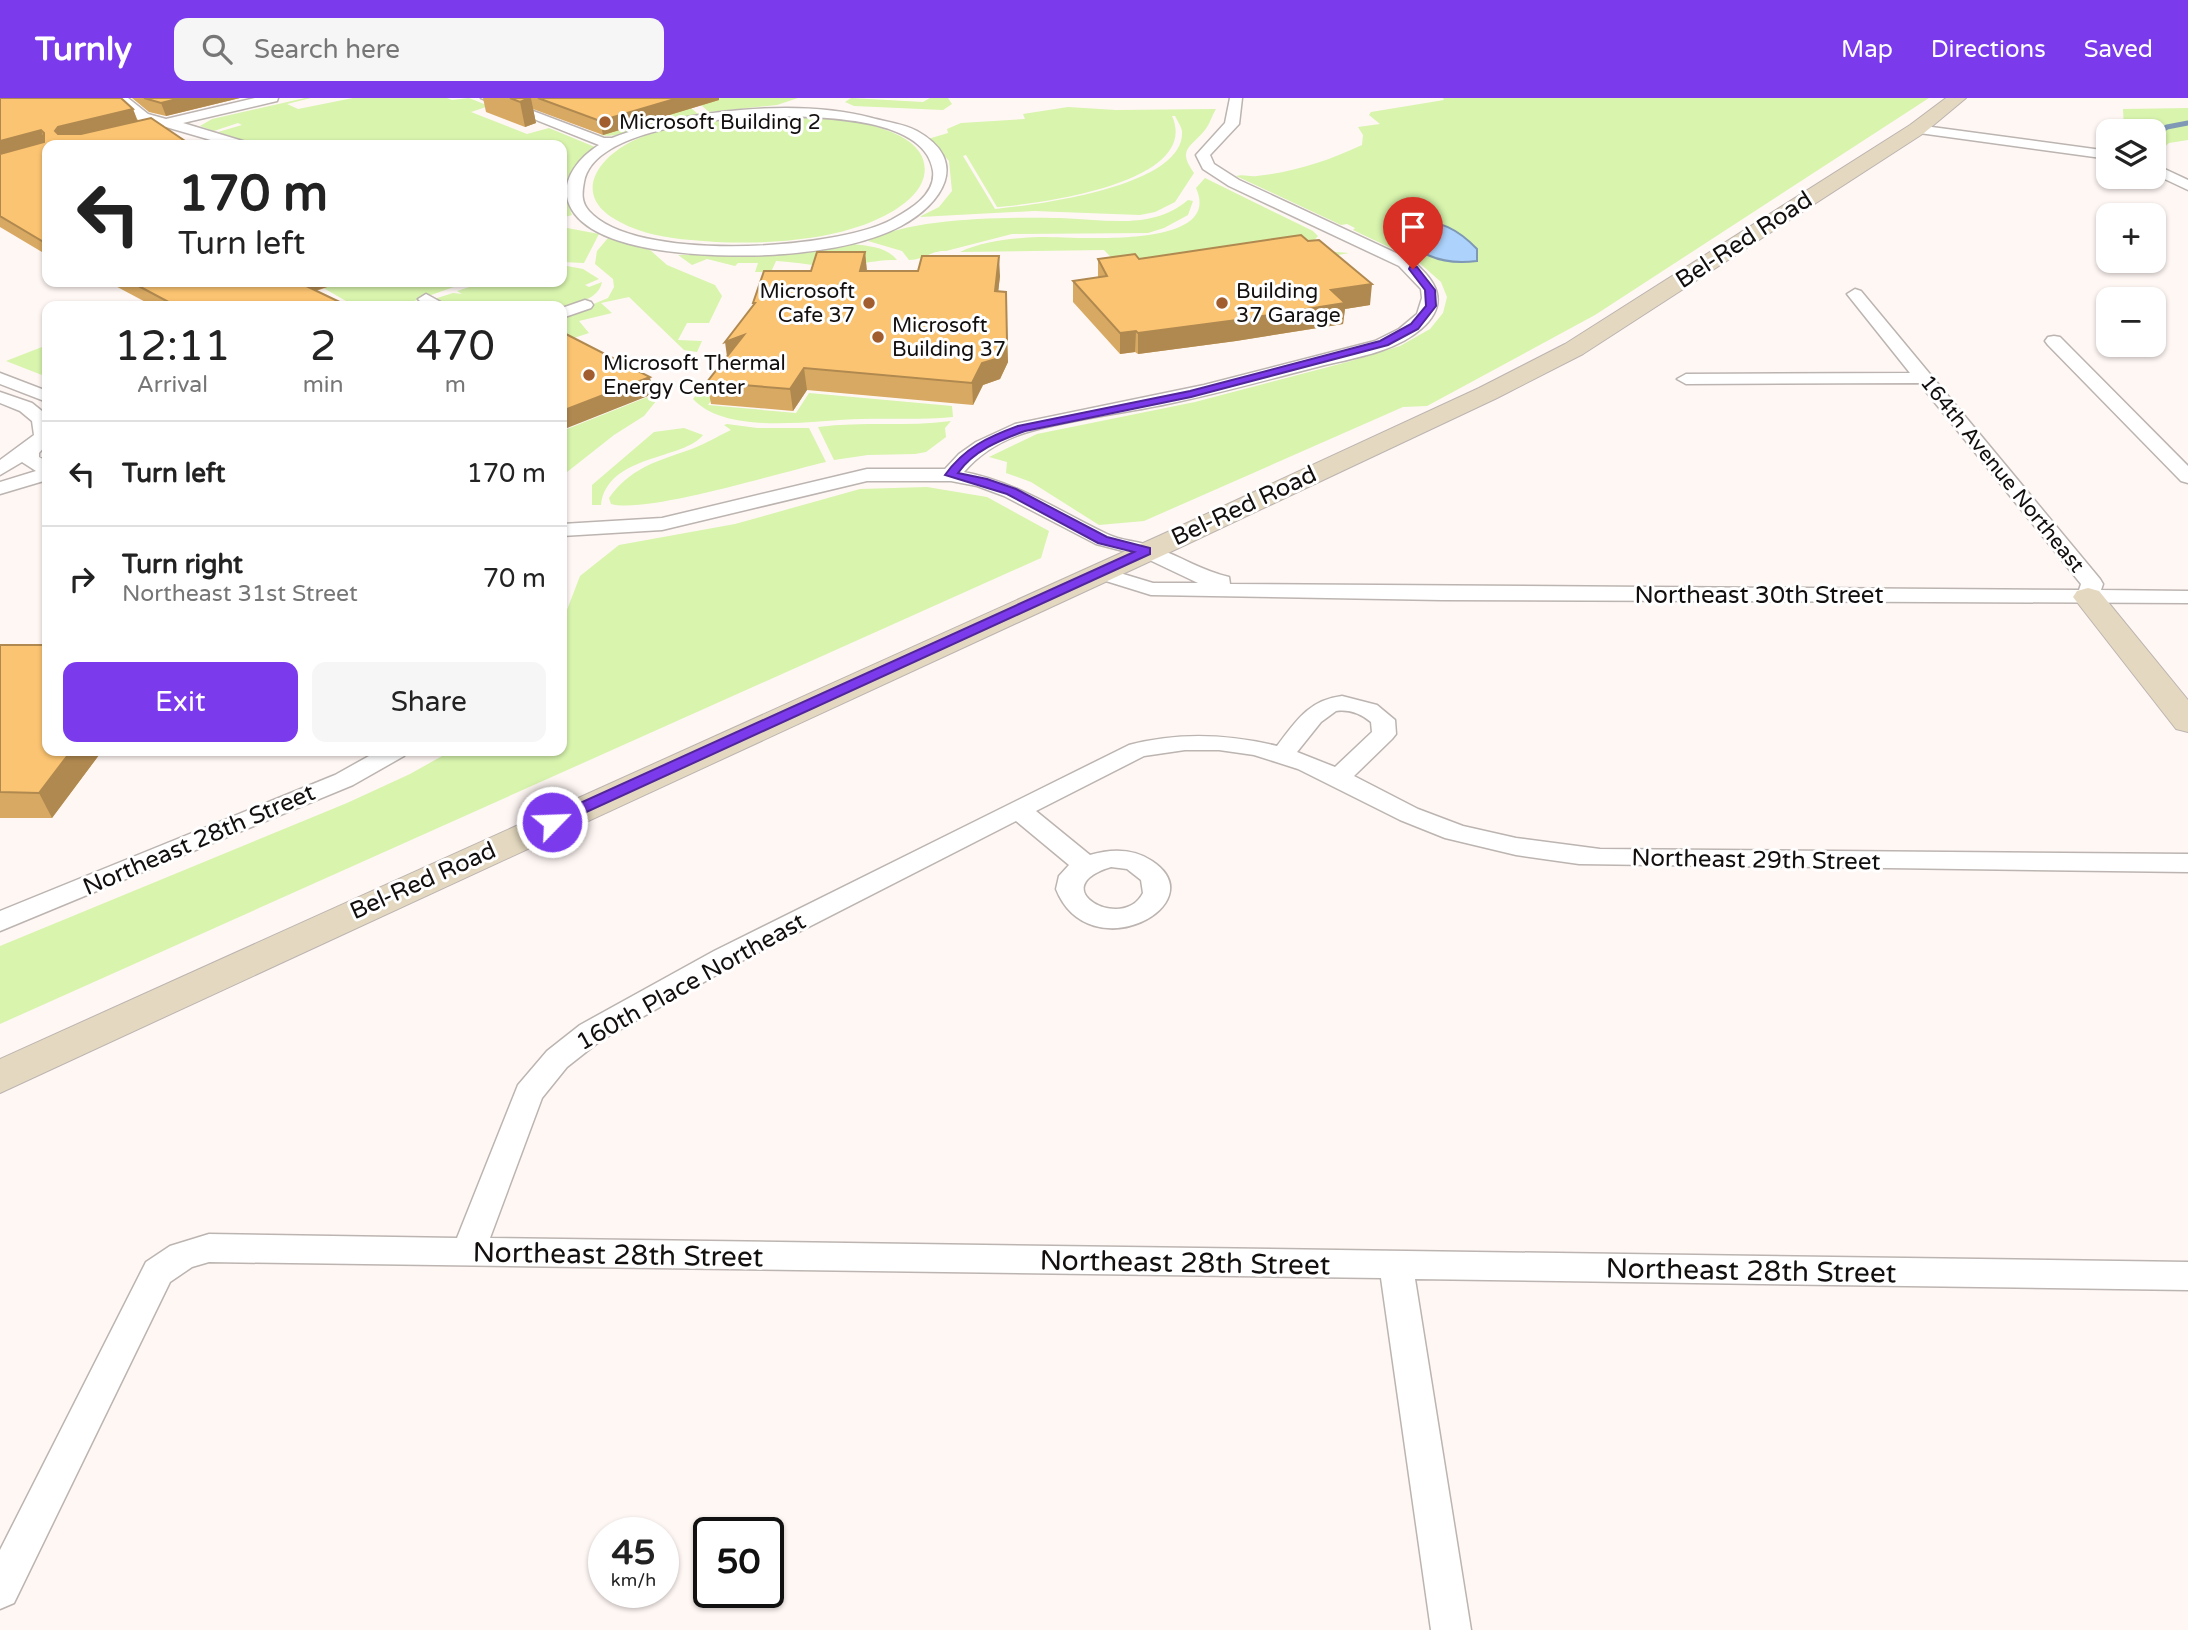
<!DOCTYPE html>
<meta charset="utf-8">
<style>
body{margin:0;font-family:"Varela Round",sans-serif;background:#f6f6f6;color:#222;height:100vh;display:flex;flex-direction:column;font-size:26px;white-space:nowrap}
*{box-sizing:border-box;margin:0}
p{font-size:23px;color:#767676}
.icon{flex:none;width:38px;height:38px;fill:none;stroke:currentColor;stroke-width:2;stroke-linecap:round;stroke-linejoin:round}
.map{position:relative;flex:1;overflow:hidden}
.details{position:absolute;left:42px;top:203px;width:525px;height:455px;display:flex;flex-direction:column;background:#fff;border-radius:14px;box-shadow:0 2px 5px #0004}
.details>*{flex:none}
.banner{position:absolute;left:42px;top:42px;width:525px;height:147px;border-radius:14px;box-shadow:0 2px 5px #0004;background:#fff;color:#222;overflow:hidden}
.fabs{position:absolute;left:2096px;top:21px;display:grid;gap:14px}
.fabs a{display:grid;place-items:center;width:70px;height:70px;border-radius:14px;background:#fff;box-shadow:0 2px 5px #0004;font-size:35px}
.speed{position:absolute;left:588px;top:1419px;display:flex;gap:14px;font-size:35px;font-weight:700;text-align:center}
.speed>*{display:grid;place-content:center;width:91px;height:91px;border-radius:50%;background:#fff;box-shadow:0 2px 5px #0004;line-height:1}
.speed small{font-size:18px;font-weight:400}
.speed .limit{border:4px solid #111;border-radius:10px;background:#fff;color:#111}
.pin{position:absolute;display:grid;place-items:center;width:60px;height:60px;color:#fff;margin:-72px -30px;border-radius:50% 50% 50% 0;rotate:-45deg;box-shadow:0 0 7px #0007}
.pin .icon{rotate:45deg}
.me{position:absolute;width:77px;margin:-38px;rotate:66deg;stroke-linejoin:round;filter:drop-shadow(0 0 5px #0008)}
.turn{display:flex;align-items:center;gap:24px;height:147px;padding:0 21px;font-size:32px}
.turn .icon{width:91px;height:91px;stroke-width:2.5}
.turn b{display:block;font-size:49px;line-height:60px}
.eta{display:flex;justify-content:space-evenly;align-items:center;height:119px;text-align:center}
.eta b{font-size:42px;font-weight:600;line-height:49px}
.action{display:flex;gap:14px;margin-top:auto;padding:14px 21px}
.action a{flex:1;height:80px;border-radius:14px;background:#7c3aed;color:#fff;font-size:28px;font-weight:600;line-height:80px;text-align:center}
.action a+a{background:#f6f6f6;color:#222}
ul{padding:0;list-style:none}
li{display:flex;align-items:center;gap:21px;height:105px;padding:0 21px;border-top:2px solid #e0e0e0}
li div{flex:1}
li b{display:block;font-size:26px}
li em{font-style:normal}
header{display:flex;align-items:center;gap:42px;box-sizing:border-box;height:98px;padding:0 35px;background:#7c3aed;color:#fff}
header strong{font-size:33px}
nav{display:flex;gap:38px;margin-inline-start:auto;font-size:24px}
.search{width:490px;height:63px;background:#f6f6f6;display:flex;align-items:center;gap:18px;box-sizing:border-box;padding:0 24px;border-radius:14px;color:#767676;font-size:26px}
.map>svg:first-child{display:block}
</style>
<header>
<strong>Turnly</strong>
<div class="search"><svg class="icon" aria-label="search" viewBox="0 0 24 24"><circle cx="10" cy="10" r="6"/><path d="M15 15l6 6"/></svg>Search here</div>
<nav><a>Map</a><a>Directions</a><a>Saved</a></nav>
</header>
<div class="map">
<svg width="2188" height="1532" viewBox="0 0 2188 1532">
<rect width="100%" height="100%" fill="#fff7f4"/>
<path fill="#d8f4ad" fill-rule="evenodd" d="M305,0H311L287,6L298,11L353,0H447L452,2L469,0L489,8L471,14L527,36L549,30L595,49C591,55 584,58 579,64C564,81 564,97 572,117L562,120V47H295L286,43L270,47L275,45L266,43L256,47L218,34L242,27L238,25L214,33L200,28L212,21Z
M714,0H798L777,7L709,14L701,7L718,2Z
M851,0L923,4L930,0H948L952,6L943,12L854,8L845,4Z
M1443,0H1929L1595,217L1427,308L1403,309L1144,423L1099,427L1031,384L1006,375L1007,364L989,359L1037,336L1195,304L1351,263L1400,248L1430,231L1443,215L1447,199L1441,184L1416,162L1353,132L1355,130L1347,126L1341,127L1236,78C1244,76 1249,79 1257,78C1294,74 1328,63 1362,47L1363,37L1358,29L1380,26L1369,17L1371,14L1444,2Z
M1068,9L1116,12L1216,11C1212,17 1210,26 1205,32C1190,50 1177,51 1194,75L1175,104L1155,114L1140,117L1034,113L919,119L939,109L952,93L949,63L928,41L948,35L947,31L961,25L1025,21L1023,16ZM1172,18H1175C1177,22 1181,28 1182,33C1186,89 1033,107 995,111L963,58L966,57L997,109C1038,106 1202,85 1172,18Z
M691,10L698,16C670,21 623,42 600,37Z
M2188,10V42L2169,45L2154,58V33H2124L2123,11Z
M793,16C825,19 935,25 924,78C920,96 900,110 884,118C832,145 749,148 691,142C667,140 642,136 620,124C569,98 598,58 637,41C686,20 741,19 793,16Z
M1205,80L1313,133L1318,138L1311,146L1324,153L1349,155L1322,160L1121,170L1104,152L960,154C983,143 1014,140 1039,139C1068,138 1225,154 1196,90Z
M1188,102L1193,103L1188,117L1164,130L1148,135L1012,136L946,153C931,152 924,162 909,162L902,153L868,143C912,119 1008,119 1059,120C1103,121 1152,133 1188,102Z
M562,129L599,136L584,165L562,164Z
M608,140L650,152L667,167L715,187L722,198L709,225H687L678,242L702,243L697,254L684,252L629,199L601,205L612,215L579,223L589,235L562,244V219L608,200L614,189L613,181L595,166L597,153Z
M853,146C869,148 887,149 897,162C879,162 871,164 853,167C828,172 801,164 776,163L771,174H755L758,165H738L735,168L707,161L692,167L678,157L780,156Z
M562,167L583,171L599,181L585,187L589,189L602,184C599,201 577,205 562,210V208H452L434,201L453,195L462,196L457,193L485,184H562Z
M313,184H468L414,203L424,208H332L346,203Z
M47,247V279L6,263Z
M722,265L737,266L708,307L796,315L809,295L952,308L953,319C922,322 891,320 861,321C815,322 727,338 693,301Z
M665,292L644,318L614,337L562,378V333Z
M951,323L945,330L946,339L926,354L915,356L868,357L834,362L818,329C863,323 907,329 951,323Z
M727,326L757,330H809L826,364C781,374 648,416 611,406L609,400C630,371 654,364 686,353C702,348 716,339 731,332L724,327Z
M684,330L703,337C684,362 607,356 601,407H592V387L654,334Z
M927,389L987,399L1049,433L1041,460L0,926V848L347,705L410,676L451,653H562V525L580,478L619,447L735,426L860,391Z"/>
<path fill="#add3fc" stroke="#7e98b5" stroke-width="2" d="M1412,120C1441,124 1457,130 1477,151V163C1445,167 1407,159 1403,121Z"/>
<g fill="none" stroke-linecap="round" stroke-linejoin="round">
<path stroke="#7e98b5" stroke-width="5" d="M2154,37L2167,29L2188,25"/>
<defs>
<path id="street" d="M114,0H128L148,16L166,21L255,0H278L277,3L183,25L246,44L248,47H228L166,29L86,47H63L65,44L149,25L138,22Z
M481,0H499L604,40H612C683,12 798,0 872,20C887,24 904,26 917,33C971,63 942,106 901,128C867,146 822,153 784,156C735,160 586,161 568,103C561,80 581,58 599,47ZM758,18C801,19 925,14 933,73C936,97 909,112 891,122C834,152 635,165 589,113C581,104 582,95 584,84C593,32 715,21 758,18Z
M1230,0H1242L1239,26L1210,57L1214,66L1239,82L1411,162C1436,182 1451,205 1421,231C1393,255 1352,260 1317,269C1269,281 1221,295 1172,305C1126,315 1078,320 1031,333C1006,340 981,354 964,374C1016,384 1059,413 1107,436C1121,443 1139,443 1154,449C1180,458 1202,473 1229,479L1230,486L2079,492L2081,486L1919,285L1686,286L1677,281L1686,276L1910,275L1847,196L1855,191L1861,193L2100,481L2103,486L2101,492L2188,493V505L1442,502L1151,497L1093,479L1089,475L1093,471L1100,469L1153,485H1198L1139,457L1096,446L1004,398L977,388L951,383H867L662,432L562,438V426L662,420L867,371H945L959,356L976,344L1015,326L1204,287L1375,243L1399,231L1417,216L1422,200L1421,191L1399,168L1229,88L1203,71L1196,57L1225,25Z
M1917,27L2109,53V61L1912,34V28Z
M2154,66L2188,82V92L2154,76Z
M426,196L448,208C437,209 425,210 418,201Z
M585,202L591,204L593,207L591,210L562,220V210Z
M2054,238L2060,239L2188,368V385L2181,383L2048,247L2045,243L2048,239Z
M0,275L47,293V304L0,286Z
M0,294L32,305L47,317V346L39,355V359L47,363V382L0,396V384L36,373L22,364L0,377V362L34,337L32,323L20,313L0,305Z
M1342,598L1377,607L1395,622L1396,636L1392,641L1354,678L1418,711L1463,728L1516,740L1600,751L2188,756V774L1579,766L1516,757L1445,740L1400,722L1298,671L1254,657L1219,652H1185L1144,658L1036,713L1090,757C1110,751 1133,750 1152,763C1217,806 1089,874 1056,791L1059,778L1069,767L1016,723L734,867L600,943L567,969L542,1000L490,1140L2188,1164V1192L1415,1181L1471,1532H1431L1381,1180L209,1164L192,1169L170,1184L14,1505L0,1511V1452L146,1164L170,1148L209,1136L457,1140L518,987L547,953L580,927L714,853L1129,647C1179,634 1227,636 1277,648C1296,623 1309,602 1342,598ZM1336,613C1350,611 1361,616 1371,624L1372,634L1335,669L1297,654L1321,624ZM1111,769L1127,771L1141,782L1143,795C1123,835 1042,790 1111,769Z
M378,653H407L404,658L353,687L0,833V813L335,677Z"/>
<path id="secondary" d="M1946,0H1966L1924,35L1583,256L1497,300L1181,449L0,995V961L1161,437L1479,290L1565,246L1910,27Z
M2088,490L2099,493L2188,602V634L2176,631L2073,499L2077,493Z"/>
</defs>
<use href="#street" stroke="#bcb4b0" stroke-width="3"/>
<use href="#secondary" stroke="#bcb4b0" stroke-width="2"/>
<use href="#street" fill="#fff" fill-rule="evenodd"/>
<use href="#secondary" fill="#e4d9c0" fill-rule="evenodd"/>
</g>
<path fill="#d8a962" d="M0,0L133,11L138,23L47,47V157L0,129Z
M132,0H240L166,18L149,14Z
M483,0H719V2L603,37L533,11L536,25L525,29L486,14Z
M865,154L867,173L1000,178L998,193L1006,194L1008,264L1000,281L983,287L973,307L807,292L793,313L711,306L707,284L727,258L753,207V205L811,173Z
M1098,161H1139L1370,207L1345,211L1343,226L1236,243L1138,256L1135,254L1120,256L1073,204V183L1098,179Z
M108,184H342L316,193L348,208H153Z
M0,547L47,653H102L52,720H0Z"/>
<path fill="#b08950" d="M181,0H240L166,18L161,5Z
M529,0H531L536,25L525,29L520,4Z
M678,0H719V2L603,37L600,23Z
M133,11L138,25L63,43L55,33L58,29Z
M41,32L46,46L0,58V43Z
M865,154L867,175L860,173Z
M999,158L1000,178L996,214L995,193Z
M295,184H342L299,198Z
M1372,186L1370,207L1345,211L1343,226L1236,243L1138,256V235L1331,192Z
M1136,233L1135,254L1120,256V235Z
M744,237L728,266L725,244Z
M1007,242L1008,264L1000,281L983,287L973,307L972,285L982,265Z
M804,270L807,292L793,313L790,291Z
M650,279L653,296L562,332V313Z
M71,653H102L52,720L39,695Z"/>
<path fill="#fbc472" stroke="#b08950" stroke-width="2" d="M0,0H121L133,11L58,29L55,33L58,36H81L151,20L191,47H47V146L0,118V56L44,44V35L41,32L0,43Z
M144,0H181L161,5Z
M510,0H529L520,4Z
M538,0H678L600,23Z
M1301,137L1308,143L1319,142L1372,186L1331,192L1345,205L1237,222L1138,235L1136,233L1120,235L1073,183L1107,178L1098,161L1135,156L1139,161Z
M817,154H865L860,173H918L922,158H999L995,193L1006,194L1007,242L999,260L982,265L972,285L804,270L790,291L707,284L744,237L725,244L755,205H753L764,173H811Z
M131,184H298L348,208H176Z
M562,234L650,279L562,313Z
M0,547H47V653H71L39,695L0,694Z"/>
<path fill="#7c3aed" stroke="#51269a" stroke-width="2" d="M1410,169H1417L1435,192L1436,208L1418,231L1388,247L1191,299L1025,333C1000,342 973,353 958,375L987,381L1016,391L1107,439L1150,450V456L558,727H547L545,724L547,720L1134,454L1098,445L1007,396L945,377C964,350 988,339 1018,328L1190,293L1380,243L1411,226L1426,208L1425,192L1409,171Z"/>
<g fill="#a15d2d" stroke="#fff" stroke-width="2.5">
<circle cx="605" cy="24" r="7"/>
<circle cx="869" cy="205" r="7"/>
<circle cx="1222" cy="205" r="7"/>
<circle cx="878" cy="239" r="7"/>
<circle cx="589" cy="277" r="7"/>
</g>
<g text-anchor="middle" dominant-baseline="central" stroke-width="6" stroke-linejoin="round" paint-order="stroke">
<g font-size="21" fill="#120f0e" stroke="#fff" text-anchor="start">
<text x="619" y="24">Microsoft Building 2</text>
<text x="855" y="193" text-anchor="end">Microsoft<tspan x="855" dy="24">Cafe 37</tspan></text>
<text x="1236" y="193">Building<tspan x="1236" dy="24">37 Garage</tspan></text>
<text x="892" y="227">Microsoft<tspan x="892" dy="24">Building 37</tspan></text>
<text x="603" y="265">Microsoft Thermal<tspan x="603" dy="24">Energy Center</tspan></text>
</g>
<g font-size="21" fill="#120f0e" stroke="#fff">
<text transform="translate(2002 376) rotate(51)">164th Avenue Northeast</text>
</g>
<g font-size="24" fill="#120f0e" stroke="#fff">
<text transform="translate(1744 142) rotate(-33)">Bel-Red Road</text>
<text transform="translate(1244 408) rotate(-25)">Bel-Red Road</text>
<text x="1759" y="497">Northeast 30th Street</text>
<text transform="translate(199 742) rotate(-23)">Northeast 28th Street</text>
<text transform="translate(1756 762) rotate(1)">Northeast 29th Street</text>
<text transform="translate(423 783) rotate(-24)">Bel-Red Road</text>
<text transform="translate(691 884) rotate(-29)">160th Place Northeast</text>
</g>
<g font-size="28" fill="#120f0e" stroke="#fff">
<text transform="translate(618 1157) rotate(1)">Northeast 28th Street</text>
<text transform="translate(1185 1165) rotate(1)">Northeast 28th Street</text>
<text transform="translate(1751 1173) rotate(1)">Northeast 28th Street</text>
</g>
</g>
</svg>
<div class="fabs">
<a><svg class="icon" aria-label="layers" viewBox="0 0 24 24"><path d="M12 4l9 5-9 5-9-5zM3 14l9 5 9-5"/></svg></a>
<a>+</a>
<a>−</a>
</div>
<div class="speed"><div>45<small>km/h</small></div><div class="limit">50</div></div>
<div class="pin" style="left:1413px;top:171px;background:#d93025"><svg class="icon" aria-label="arrive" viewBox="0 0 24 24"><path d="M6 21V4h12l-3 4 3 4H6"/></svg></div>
<svg class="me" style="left:552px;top:724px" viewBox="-20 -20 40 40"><circle r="17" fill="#7c3aed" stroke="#fff" stroke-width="3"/><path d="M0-11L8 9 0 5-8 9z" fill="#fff"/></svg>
<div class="banner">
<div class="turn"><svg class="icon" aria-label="left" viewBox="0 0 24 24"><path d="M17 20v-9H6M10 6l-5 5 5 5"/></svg><div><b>170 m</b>Turn left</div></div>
</div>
<section class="details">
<div class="eta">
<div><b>12:11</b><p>Arrival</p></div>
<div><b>2</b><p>min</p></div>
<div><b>470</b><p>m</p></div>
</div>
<ul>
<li><svg class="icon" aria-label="left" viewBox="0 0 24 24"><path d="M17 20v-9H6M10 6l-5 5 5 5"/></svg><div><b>Turn left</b></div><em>170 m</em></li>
<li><svg class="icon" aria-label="right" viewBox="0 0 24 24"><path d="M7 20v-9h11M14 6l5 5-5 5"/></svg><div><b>Turn right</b><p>Northeast 31st Street</p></div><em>70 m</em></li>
</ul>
<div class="action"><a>Exit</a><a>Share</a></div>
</section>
</div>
